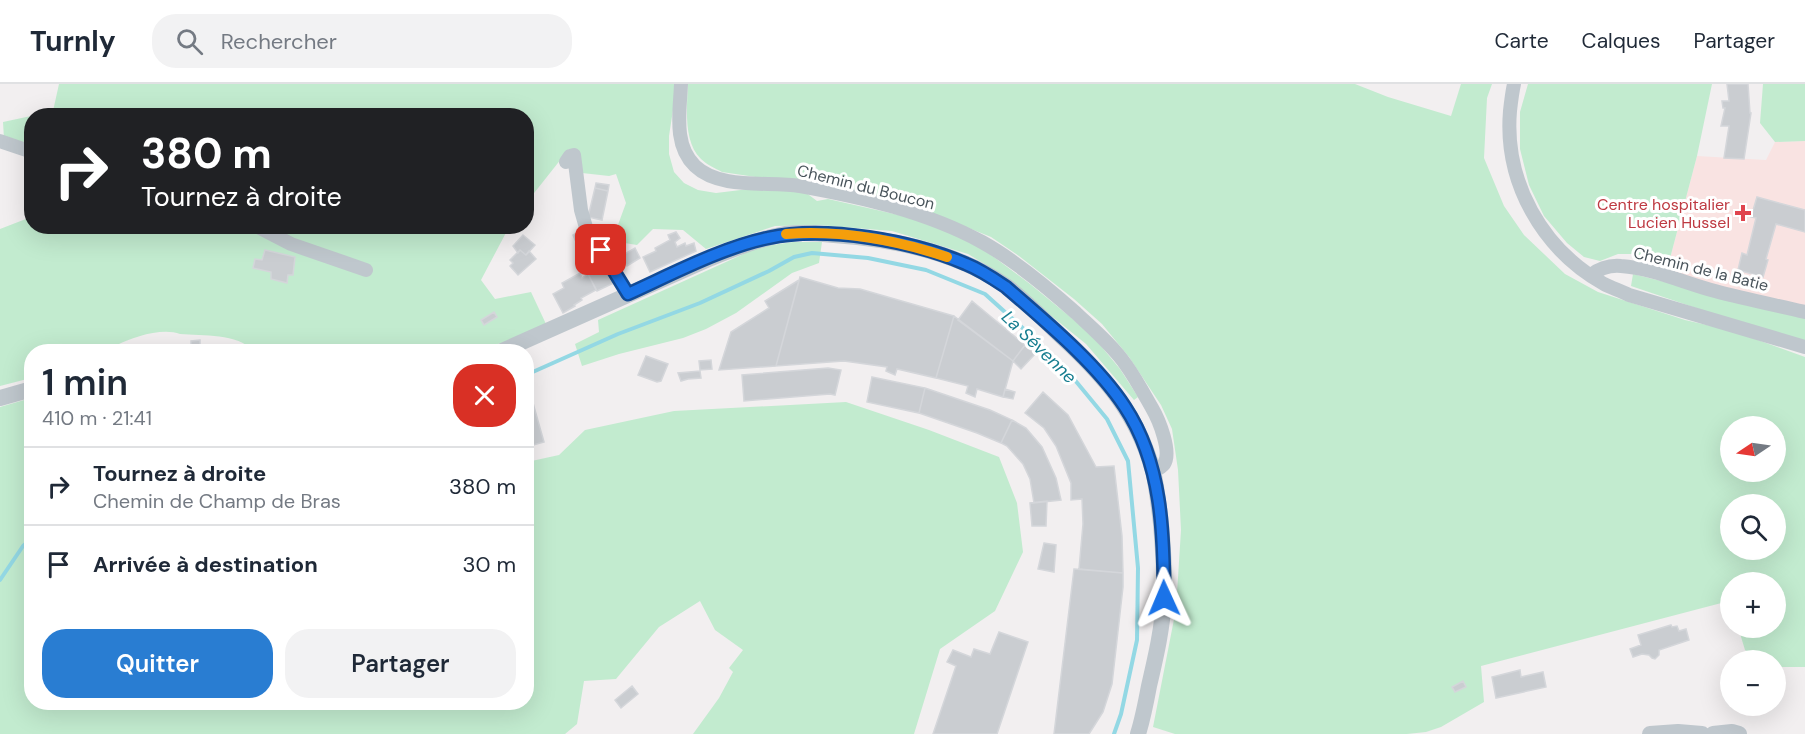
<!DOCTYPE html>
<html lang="fr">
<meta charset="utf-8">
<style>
body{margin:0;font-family:"DM Sans",sans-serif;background:#f2f2f3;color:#1f2937;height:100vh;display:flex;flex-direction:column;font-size:22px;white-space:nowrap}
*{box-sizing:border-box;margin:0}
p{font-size:20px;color:#747a83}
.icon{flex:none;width:33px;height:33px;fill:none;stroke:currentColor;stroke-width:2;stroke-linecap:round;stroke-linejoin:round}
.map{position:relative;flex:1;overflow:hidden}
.details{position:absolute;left:24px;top:260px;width:510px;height:366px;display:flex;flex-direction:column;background:#fff;border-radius:24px;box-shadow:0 6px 24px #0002}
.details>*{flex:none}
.guide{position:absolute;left:24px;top:24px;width:510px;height:126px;border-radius:24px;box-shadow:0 6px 24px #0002;background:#202124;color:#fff;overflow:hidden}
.needle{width:39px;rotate:257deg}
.buttons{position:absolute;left:1720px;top:332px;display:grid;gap:12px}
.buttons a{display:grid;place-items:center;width:66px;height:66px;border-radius:50%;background:#fff;box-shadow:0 6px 24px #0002;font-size:30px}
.pin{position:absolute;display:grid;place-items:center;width:51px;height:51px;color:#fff;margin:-26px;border-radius:12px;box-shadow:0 3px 9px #0006}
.me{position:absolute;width:66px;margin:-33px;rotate:359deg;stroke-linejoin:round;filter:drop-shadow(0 0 4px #0008)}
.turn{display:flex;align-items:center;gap:21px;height:126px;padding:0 18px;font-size:27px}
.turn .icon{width:78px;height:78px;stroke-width:2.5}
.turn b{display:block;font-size:42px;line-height:51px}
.round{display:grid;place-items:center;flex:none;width:63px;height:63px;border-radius:24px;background:#f2f2f3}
.headline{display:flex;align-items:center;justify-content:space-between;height:102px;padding:0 18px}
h1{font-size:36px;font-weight:600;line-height:45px}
.button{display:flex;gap:12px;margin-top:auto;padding:12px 18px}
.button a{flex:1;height:69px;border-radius:24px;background:#297dd2;color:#fff;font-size:24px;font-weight:600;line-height:69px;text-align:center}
.button a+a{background:#f2f2f3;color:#1f2937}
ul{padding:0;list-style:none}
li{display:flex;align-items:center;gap:18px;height:78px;padding:0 18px;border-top:2px solid #e0e1e3}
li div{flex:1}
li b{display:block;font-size:22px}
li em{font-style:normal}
header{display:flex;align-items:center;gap:36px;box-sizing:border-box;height:84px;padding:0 30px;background:#fff;border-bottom:2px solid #e0e1e3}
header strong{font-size:28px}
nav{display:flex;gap:33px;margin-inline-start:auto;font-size:21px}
.search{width:420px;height:54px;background:#f2f2f3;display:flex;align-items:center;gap:15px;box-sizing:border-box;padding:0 21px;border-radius:24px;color:#747a83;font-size:22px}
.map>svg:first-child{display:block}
</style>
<header>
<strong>Turnly</strong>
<div class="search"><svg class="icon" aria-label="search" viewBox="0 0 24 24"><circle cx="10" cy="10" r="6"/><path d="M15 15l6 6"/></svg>Rechercher</div>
<nav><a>Carte</a><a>Calques</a><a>Partager</a></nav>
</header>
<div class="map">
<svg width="1805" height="650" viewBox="0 0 1805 650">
<rect width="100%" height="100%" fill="#f2eff0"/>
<path fill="#f9e3e2" d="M1805,57V222L1666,190L1697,72L1766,76L1775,58Z"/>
<path fill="#c2ebcf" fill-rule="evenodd" d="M59,0H677L669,52V70L674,88L684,99L698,106L716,109L757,104L805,108L817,117L828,115L921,136L979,162L1030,200L1091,250L1120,285L1138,313L1134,316L1086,260L996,187L968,170L892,147L818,141L775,142L706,165L683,146L653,145L637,161L612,157L626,119L616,90L609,92L582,89L579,66L569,65L527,118L526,32H33L53,27Z
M688,0H1355L1388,13L1451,32L1461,0H1492L1487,14L1484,74L1504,122L1524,151L1565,190L1598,208L1685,236L1733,247L1805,273V583H1776V576H1761L1745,566L1738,543H1776V498H1731V521L1729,517L1481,582L1484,618L1441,643L1426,648L1407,650H1175L1153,643L1176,525L1181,446L1178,386L1172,345L1161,321L1129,273L1102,240L1074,215L1019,172L991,153L939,132L810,101L722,88C715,84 707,81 701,75C683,58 687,23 688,0ZM1731,342H1776V387H1731ZM1731,420H1776V465H1731Z
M1528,0H1712L1697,72L1668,182L1636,170H1618L1600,177L1584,173L1567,159L1544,132L1529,101L1520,65V28Z
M1763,0H1805V57L1775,58L1760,39Z
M31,32V61L4,55L3,38Z
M31,133L32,142L509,143L481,196L495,215L531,208L546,240L509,257L471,267H254C237,249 203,252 180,250C163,243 132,253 117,261L116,267H32L31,294L0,302V145Z
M793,158H822L819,179L792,189L736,229L706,245L683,254L619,270L582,282L575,260L599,248L598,236L759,163Z
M1633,190L1805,233V261L1631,202Z
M31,314L32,618H526L527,378L559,371L585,346L674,327L846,318L929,346L999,373L1017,419L1023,468L995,527L940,565L914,650H693L719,614L733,588L729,584L743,566L715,546L700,517L659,543L616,595L584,597L577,640L565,650H0V323Z"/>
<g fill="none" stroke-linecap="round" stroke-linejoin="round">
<path stroke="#93d8e4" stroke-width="4" d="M526,291L618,250L700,219L769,187L794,173L812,169L868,174L926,186L985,210L1026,247L1074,295L1107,335L1128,377L1138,484L1137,556L1121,630L1114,650
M0,496L23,462L32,454"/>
</g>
<path fill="#cacdd1" stroke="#d4d6da" stroke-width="1.5" d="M1727,0H1748L1750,29H1751L1744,75L1724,74L1729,42H1721L1725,24H1723L1722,17H1729Z
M596,99L609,101L608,107L595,104Z
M595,104L608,107L602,136L588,133Z
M1757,113L1805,126V148L1776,140L1766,175L1768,176L1763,193L1738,186L1742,169L1747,171L1756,134L1751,133Z
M584,145L589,155L577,160L573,151Z
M676,148L680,154L675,158L677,163L685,159L686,162L694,159L696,167L650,188L643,173L656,167L655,164L670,156L668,151Z
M523,151L535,161L526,171L520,166L518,169L513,162Z
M635,164L640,174L627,182L621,172Z
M265,166L295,173L293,191H288L287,199L271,195V188L253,184L255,175L262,176Z
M520,166L526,171L529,167L536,175L518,191L510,182L513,179L510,176Z
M604,172L616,198L597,207L584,182Z
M580,189L582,194L588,190L596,206L581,214L582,216L574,221L575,222L563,229L553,210L564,204L562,199Z
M800,193L838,204L860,205L954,232L936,294L897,285L895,291L886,287L887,283L844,277L776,282Z
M799,196L776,282L719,286L731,248L769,224L765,217Z
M972,217L1025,261L1013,277L958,236Z
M494,228L497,233L484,241L481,236Z
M954,232L1013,277L1003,313L977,305L975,313L966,309L968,302L936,294Z
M200,256V262H223L224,267H191V257Z
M1025,261L1035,270L1021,285L1013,277Z
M646,272L668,280L661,297L657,298L638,291Z
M711,276L712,285L700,286L699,277Z
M828,284L841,286L835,311L830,310L744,317L742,291Z
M700,287L701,294L688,295L681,297L678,289Z
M872,293L925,304L919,329L867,318Z
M925,304L990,326L1012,336L1001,359L977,349L919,329Z
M1005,305L1015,308L1013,315L1003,313Z
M1043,308L1068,331L1096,383L1114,382L1122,452L1123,489L1079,485L1083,440L1082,415L1071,416V399L1056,362L1044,344L1025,329Z
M533,319L544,358L526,363V321Z
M1012,336L1026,344L1042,363L1056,394L1061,416L1034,419L1030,395L1023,380L1007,362L1001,359Z
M1047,417L1046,442H1032L1030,419Z
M1044,459L1056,461L1054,488L1038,485Z
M1074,485L1123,489V503L1112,600L1103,628L1089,650H1054Z
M1671,541L1672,543L1677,542L1679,547L1686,545L1689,556L1659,566V571L1655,575L1652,574L1649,571L1642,570L1633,573L1630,565L1641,561L1638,551Z
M999,548L1028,558L997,650H933L956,582L947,578L953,566L971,573L974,565L990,570Z
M1520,586L1521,593L1543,588L1546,603L1496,614L1492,593Z
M1463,597L1466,603L1455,608L1452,603Z
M632,602L638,610L621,624L615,616Z"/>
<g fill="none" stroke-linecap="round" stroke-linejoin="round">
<path stroke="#bfc7cd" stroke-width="14" d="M681,0C680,27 673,61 695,82C720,106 768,97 800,102C862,113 927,128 982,158C1016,177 1047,203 1076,229C1093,245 1113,262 1126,281C1136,295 1144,310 1152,324C1159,336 1172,368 1164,380C1161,384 1157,385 1153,387
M1514,0C1512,9 1511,18 1510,27C1504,98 1542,165 1604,200C1612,204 1621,207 1629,211L1805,263
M0,57L32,68
M566,78L570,72L574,71L581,126L587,147L593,159L601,166L628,210
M256,142L291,160L366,186
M1591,191C1600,184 1610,181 1621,182C1653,184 1684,199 1715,207C1745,215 1775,221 1805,228"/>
<path stroke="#bfc7cd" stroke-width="16" d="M502,267L711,174C736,164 759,155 785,150C801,148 818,149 834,151C893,155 956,167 1006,202C1026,217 1044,236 1063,254C1105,293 1137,329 1153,387C1157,404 1159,423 1161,440C1163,464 1165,488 1164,512C1163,542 1156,572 1149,602C1146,618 1143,634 1138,650
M0,314L32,305
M1650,650L1678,648L1702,650
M1713,650L1732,648L1739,650"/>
</g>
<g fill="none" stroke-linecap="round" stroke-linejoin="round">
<defs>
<path id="route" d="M601,166L628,210C670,191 723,163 768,154C826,141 913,157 966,180C981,186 994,195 1006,203C1045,237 1097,280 1125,323C1162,379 1164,450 1164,514"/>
</defs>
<use href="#route" stroke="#114b97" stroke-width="15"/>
<use href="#route" stroke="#1a73e8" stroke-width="10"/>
<path stroke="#f59e0b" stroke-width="10" d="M786,150C840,146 896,156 947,173"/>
</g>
<path fill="#e0444e" stroke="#fff" stroke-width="2" d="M1740 120h6v6h6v6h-6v6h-6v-6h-6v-6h6z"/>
<g text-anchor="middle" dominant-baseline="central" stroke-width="6" stroke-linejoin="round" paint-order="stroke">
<g font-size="16" fill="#49545b" stroke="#fff">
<text transform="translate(866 103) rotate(14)">Chemin du Boucon</text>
<text transform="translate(1701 185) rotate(14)">Chemin de la Batie</text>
</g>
<g font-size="16" fill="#be3a42" stroke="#fff" text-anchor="end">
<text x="1730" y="120">Centre hospitalier<tspan x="1730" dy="18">Lucien Hussel</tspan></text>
</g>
<g font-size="18" font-style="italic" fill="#187e90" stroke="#fff">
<text transform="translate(1039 263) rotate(44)">La Sévenne</text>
</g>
</g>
</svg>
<div class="buttons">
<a><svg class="needle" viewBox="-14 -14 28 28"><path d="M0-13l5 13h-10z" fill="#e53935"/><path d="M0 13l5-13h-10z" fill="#747a83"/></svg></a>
<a><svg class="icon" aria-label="search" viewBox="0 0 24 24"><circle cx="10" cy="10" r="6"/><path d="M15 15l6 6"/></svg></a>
<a>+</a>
<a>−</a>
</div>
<div class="pin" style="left:601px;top:166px;background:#d93025"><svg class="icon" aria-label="arrive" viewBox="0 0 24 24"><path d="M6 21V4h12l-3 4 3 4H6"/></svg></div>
<svg class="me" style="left:1164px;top:514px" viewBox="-20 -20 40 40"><path d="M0-17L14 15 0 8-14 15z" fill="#1a73e8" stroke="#fff" stroke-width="4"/></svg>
<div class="guide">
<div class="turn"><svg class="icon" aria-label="right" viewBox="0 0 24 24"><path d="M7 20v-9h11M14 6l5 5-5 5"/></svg><div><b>380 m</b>Tournez à droite</div></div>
</div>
<section class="details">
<div class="headline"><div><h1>1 min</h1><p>410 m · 21:41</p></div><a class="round" style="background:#d93025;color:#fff"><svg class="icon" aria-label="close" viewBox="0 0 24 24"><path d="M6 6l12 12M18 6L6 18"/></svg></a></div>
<ul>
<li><svg class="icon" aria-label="right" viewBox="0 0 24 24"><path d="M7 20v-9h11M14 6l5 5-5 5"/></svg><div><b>Tournez à droite</b><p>Chemin de Champ de Bras</p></div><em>380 m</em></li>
<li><svg class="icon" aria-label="arrive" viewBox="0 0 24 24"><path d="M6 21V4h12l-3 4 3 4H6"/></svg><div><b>Arrivée à destination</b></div><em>30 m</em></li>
</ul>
<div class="button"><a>Quitter</a><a>Partager</a></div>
</section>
</div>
